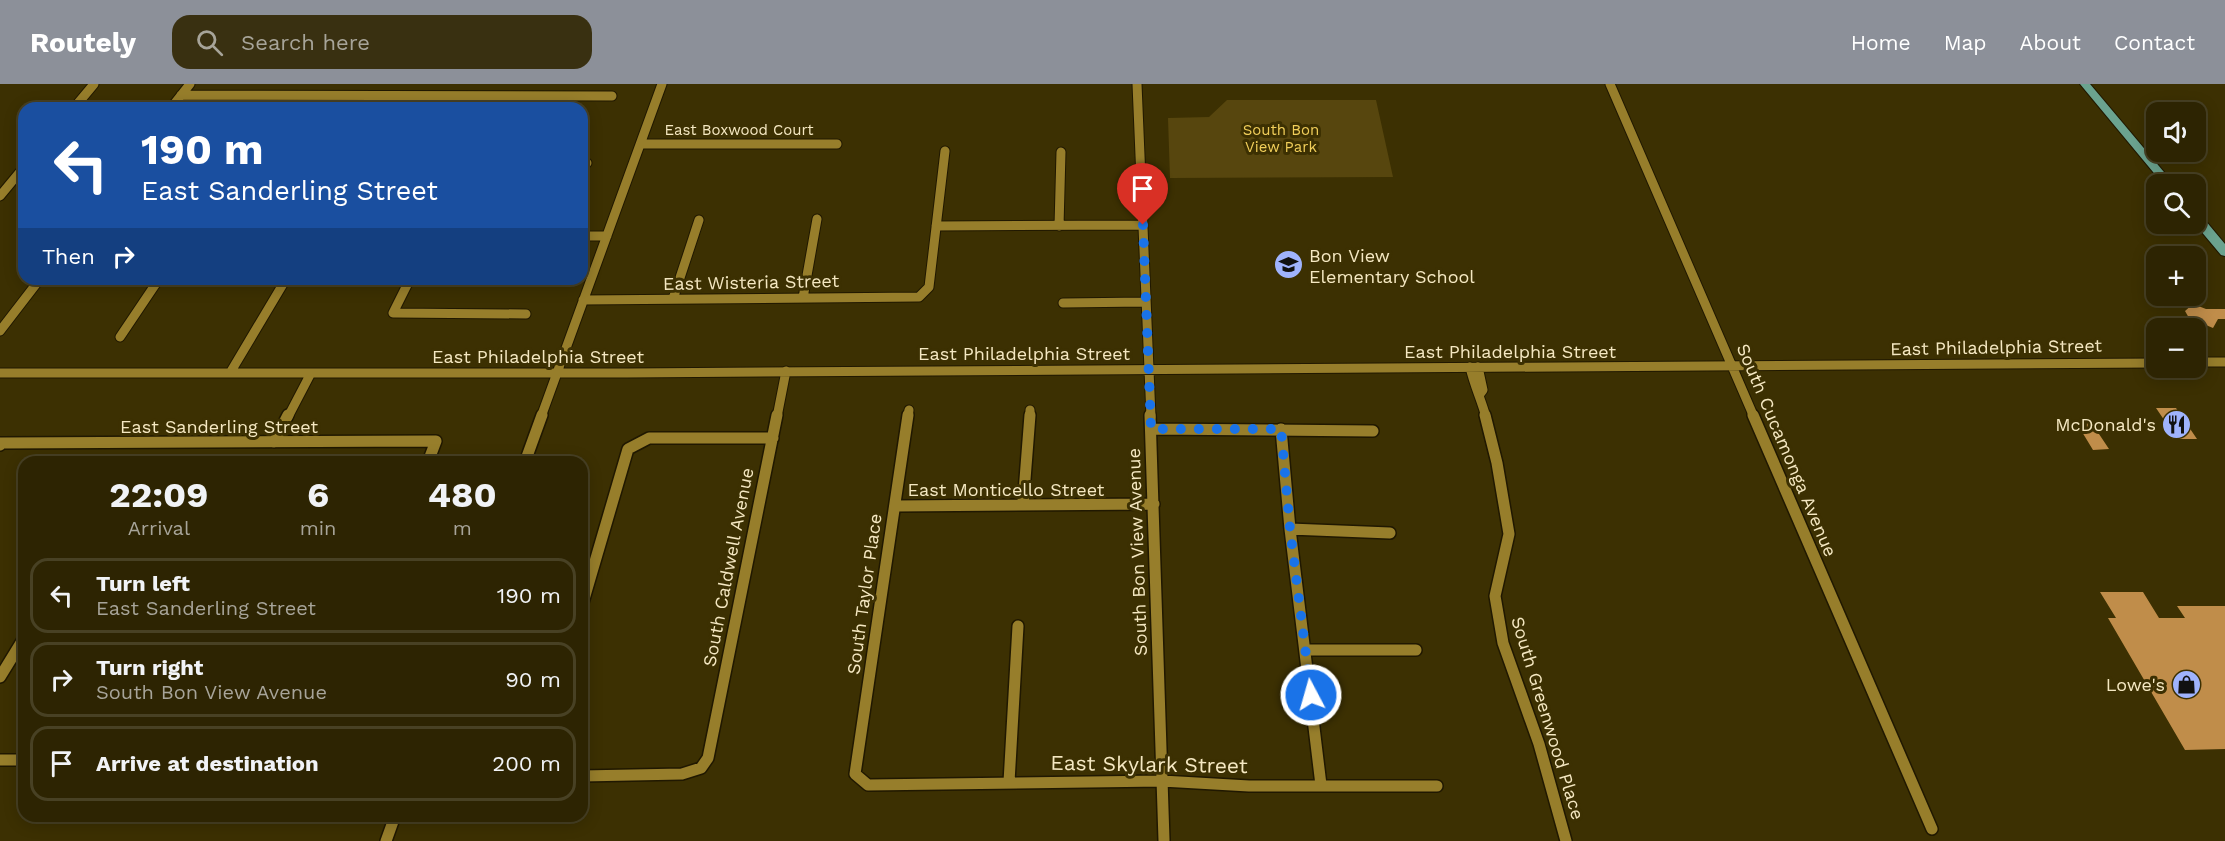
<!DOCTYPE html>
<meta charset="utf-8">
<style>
body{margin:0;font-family:"Work Sans",sans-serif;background:#393011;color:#f1f3f6;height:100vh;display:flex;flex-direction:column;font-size:22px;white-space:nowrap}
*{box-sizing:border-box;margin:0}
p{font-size:20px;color:#a7a499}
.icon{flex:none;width:33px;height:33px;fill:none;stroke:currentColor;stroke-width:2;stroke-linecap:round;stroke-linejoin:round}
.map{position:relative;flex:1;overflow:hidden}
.panel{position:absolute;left:18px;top:372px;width:570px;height:366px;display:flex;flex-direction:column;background:#2d2402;border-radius:18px;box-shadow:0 3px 15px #0003,0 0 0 2px #484124}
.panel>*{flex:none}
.banner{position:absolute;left:18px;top:18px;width:570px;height:183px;border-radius:18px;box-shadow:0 3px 15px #0003,0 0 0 2px #484124;background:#1a4fa0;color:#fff;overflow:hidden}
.buttons{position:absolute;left:2146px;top:18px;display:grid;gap:12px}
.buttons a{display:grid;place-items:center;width:60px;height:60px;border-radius:12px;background:#2d2402;box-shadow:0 3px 15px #0003,0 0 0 2px #484124;font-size:30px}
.pin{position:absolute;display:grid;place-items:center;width:51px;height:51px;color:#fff;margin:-62px -26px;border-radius:50% 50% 50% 0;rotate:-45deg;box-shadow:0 0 6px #0007}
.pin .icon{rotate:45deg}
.me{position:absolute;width:66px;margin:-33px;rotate:354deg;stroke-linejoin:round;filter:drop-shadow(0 0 4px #0008)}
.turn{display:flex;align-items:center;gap:21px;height:126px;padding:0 24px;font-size:27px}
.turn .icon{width:78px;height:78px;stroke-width:2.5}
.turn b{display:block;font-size:42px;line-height:51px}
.then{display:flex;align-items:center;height:57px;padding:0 24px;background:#0003;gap:12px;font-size:22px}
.eta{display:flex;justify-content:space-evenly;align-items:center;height:102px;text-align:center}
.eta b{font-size:36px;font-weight:700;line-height:42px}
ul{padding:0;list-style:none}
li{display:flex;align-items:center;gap:18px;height:75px;margin:0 12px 9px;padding:0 12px;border:3px solid #484124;border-radius:18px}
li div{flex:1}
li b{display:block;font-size:22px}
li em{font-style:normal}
header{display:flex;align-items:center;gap:36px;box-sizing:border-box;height:84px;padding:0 30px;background:#8c9099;color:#fff}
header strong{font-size:28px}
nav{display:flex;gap:33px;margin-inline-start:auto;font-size:21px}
.search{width:420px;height:54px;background:#393011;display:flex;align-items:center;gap:15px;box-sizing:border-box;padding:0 21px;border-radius:18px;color:#a7a499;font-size:22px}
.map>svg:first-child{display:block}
</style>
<header>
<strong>Routely</strong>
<div class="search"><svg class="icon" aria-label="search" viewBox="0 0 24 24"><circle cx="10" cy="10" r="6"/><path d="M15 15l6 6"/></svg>Search here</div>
<nav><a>Home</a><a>Map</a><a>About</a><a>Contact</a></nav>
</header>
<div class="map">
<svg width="2225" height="757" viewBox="0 0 2225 757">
<rect width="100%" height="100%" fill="#3c3002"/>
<path fill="#57460e" d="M1227,16H1376L1393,93L1170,94L1168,34L1209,33Z"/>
<path fill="#c08d4a" d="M2193,220L2206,225H2225V235H2218L2213,244L2189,234L2185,227Z
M2156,324H2176L2197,355H2177Z
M2076,338H2091L2109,365L2093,366Z
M2100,508H2143L2159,534H2185L2177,522H2225V665L2185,666L2108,534H2116Z"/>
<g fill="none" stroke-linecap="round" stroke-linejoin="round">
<defs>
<path id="minor-far1" d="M1137,0L1151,333
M1610,0L1754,333
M181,11L612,12
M74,24L94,0
M171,24L190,0
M488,24L494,12
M641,60H837
M582,79H587
M0,112L24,83
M936,142L1143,141
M1059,142L1061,68
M582,152H607
M410,195L393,229L526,230
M803,214L817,135
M673,215L699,136
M583,216L919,213L929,203L945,67
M1063,219L1145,218
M0,247L40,195
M120,253L159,195
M2196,278H2225
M1470,283C1474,301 1481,315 1486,333
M1478,283L1483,306L1480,310
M0,289H627L2157,279
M230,289L286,195
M288,333L311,289
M541,333L662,0
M777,333L786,287
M908,333L909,326
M1030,333V326"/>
<path id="minor" d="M908,331L855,690L868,701L1162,697L1249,702H1437
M1150,331L1164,756
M1485,331L1497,379L1509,450L1495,512L1503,559L1539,660L1566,757
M1753,331L1932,745
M1151,345L1373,347
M1281,345L1290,445L1321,701
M274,358L288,331
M0,361L1,359L436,357L428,378
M525,378L542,331
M1023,421L1030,331
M895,422L1154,420
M1290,445L1390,449
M582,522L628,365L649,354H773
M1306,566H1416
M0,593L24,554
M0,676H24
M582,692L682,690L701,684L708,674L777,331
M1009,698L1018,542
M386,757L395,732"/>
<path id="major" d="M2080,0H2090L2174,100H2163Z
M2196,129L2200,130L2225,160V172L2221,171L2195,140Z"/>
</defs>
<use href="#minor-far1" stroke="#201801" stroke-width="11"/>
<use href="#minor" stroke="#201801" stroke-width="14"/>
<use href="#major" stroke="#201801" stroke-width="2"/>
<use href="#minor-far1" stroke="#977e2b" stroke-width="9"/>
<use href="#minor" stroke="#977e2b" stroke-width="11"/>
<use href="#major" fill="#6ba38f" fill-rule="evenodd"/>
</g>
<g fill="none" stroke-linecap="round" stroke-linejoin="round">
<path stroke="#1a73e8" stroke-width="10" stroke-dasharray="0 18" d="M1143,141L1151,345H1281L1290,445L1311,611"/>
</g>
<defs>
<symbol id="school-disc" viewBox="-11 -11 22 22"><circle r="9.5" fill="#9fb3fd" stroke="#3c3002"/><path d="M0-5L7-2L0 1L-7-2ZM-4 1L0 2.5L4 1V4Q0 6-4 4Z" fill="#111"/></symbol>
<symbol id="restaurant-disc" viewBox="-11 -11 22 22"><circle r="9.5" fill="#9fb3fd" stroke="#3c3002"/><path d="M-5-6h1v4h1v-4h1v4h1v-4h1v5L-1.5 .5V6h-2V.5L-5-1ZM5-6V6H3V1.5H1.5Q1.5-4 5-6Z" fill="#111"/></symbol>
<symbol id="shop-disc" viewBox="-11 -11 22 22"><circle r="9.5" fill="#9fb3fd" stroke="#3c3002"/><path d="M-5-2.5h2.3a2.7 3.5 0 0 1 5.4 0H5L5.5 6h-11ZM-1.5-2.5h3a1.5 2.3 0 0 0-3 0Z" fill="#111"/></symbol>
</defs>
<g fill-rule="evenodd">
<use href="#school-disc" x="1272" y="164" width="33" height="33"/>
<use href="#restaurant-disc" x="2160" y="324" width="33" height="33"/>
<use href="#shop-disc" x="2170" y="584" width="33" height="33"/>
</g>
<g text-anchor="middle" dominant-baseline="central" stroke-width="6" stroke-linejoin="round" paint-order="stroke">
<g font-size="15" fill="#f5e8c2" stroke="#3c3002">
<text x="739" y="46">East Boxwood Court</text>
</g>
<g font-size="15" fill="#f1ce5a" stroke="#3c3002">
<text x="1281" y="46">South Bon<tspan x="1281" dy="17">View Park</tspan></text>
</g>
<g font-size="18" fill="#f5e8c2" stroke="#3c3002" text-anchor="end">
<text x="1309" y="171" text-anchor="start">Bon View<tspan x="1309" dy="21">Elementary School</tspan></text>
<text x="2156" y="340">McDonald's</text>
<text x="2165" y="600">Lowe's</text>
</g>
<g font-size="18" fill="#f5e8c2" stroke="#3c3002">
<text transform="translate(751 198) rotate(-1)">East Wisteria Street</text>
<text transform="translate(1996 263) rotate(-1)">East Philadelphia Street</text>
<text x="1510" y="267">East Philadelphia Street</text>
<text x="1024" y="269">East Philadelphia Street</text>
<text x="538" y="272">East Philadelphia Street</text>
<text x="219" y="342">East Sanderling Street</text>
<text transform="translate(1787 366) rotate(67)">South Cucamonga Avenue</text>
<text x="1006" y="405">East Monticello Street</text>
<text transform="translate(1137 468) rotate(-92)">South Bon View Avenue</text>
<text transform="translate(728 483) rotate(-79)">South Caldwell Avenue</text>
<text transform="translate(864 510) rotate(-82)">South Taylor Place</text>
<text transform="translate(1548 634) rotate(73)">South Greenwood Place</text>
</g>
<g font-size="21" fill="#f5e8c2" stroke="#3c3002">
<text transform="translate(1149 680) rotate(1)">East Skylark Street</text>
</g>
</g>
</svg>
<div class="buttons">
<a><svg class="icon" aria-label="sound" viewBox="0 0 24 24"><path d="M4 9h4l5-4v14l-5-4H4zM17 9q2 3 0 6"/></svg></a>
<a><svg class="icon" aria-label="search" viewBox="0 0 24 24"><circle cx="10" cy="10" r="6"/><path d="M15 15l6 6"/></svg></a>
<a>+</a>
<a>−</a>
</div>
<div class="pin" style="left:1143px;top:141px;background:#d93025"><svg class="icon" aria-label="arrive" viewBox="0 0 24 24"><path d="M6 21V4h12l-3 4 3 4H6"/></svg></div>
<svg class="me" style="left:1311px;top:611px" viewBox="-20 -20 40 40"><circle r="17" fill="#1a73e8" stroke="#fff" stroke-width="3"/><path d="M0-11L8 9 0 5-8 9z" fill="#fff"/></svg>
<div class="banner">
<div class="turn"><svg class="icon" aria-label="left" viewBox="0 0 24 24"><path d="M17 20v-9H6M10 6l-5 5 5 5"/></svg><div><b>190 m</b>East Sanderling Street</div></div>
<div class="then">Then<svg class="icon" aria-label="right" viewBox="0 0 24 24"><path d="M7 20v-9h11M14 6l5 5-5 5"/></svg></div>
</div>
<section class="panel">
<div class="eta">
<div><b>22:09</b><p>Arrival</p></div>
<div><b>6</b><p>min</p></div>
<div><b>480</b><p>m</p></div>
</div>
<ul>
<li><svg class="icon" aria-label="left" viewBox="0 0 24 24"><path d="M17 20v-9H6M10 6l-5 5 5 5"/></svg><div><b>Turn left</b><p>East Sanderling Street</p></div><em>190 m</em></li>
<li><svg class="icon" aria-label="right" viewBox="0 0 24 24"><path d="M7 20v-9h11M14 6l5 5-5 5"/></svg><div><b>Turn right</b><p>South Bon View Avenue</p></div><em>90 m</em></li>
<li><svg class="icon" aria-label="arrive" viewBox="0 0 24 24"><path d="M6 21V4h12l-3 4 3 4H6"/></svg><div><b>Arrive at destination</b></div><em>200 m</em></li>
</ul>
</section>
</div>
